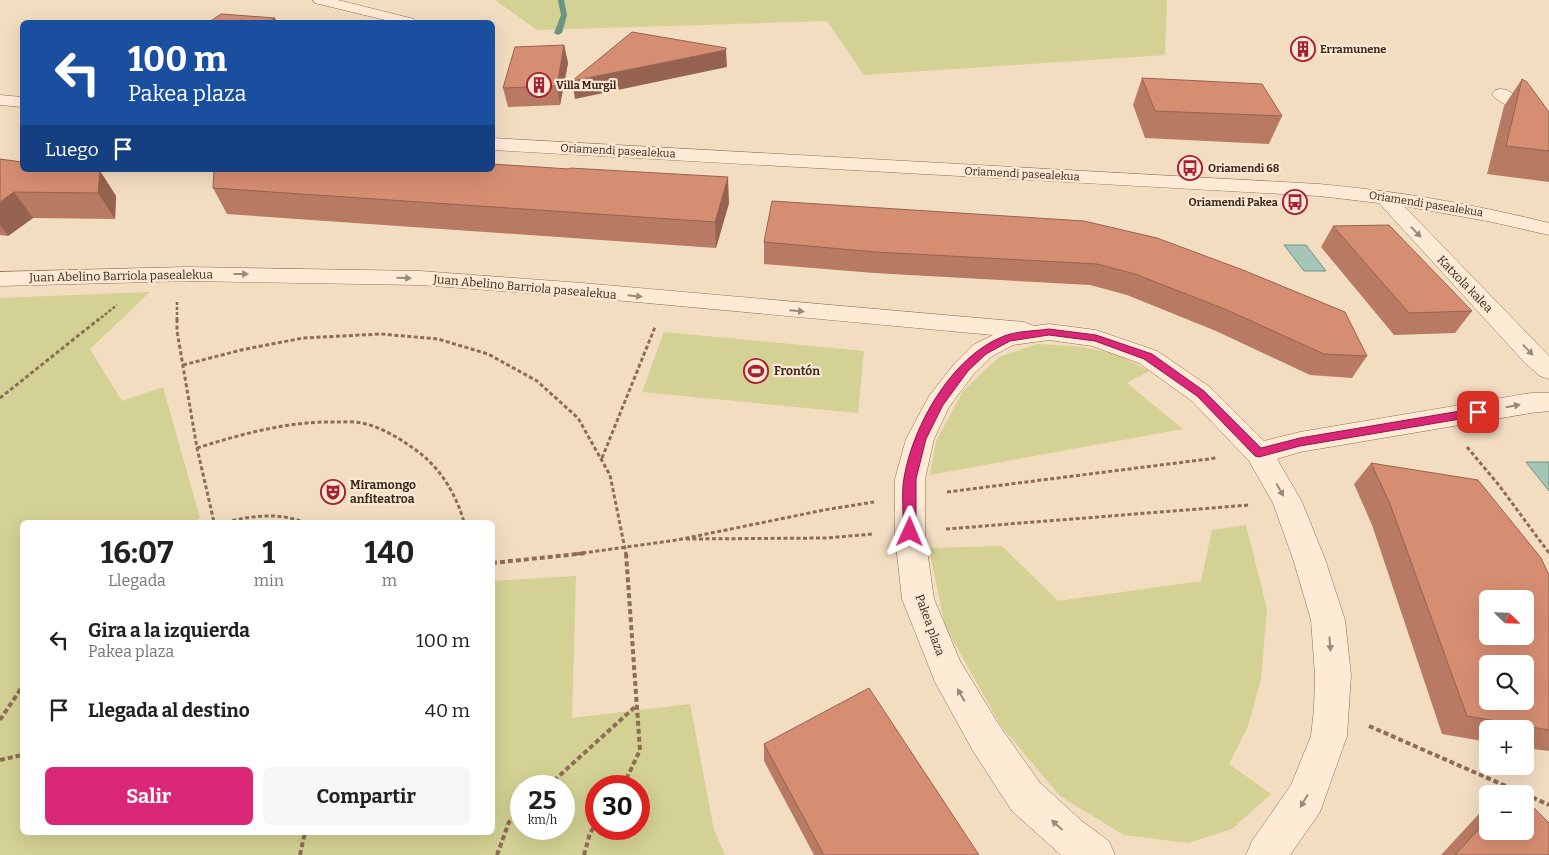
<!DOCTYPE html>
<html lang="es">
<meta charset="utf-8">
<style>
body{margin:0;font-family:Bitter,serif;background:#f6f6f6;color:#202124;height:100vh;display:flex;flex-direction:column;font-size:19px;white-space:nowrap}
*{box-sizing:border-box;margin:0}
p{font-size:16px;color:#757577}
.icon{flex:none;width:28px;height:28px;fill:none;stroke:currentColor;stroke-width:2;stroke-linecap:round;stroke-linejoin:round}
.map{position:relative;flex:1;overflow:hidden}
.sheet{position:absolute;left:20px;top:520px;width:475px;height:315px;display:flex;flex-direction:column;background:#fff;border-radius:8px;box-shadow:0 5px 20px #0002}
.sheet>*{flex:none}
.hud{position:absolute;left:20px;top:20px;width:475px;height:152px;border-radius:8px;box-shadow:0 5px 20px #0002;background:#1a4fa0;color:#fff;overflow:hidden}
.needle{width:32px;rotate:113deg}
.fabs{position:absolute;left:1479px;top:590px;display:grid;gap:10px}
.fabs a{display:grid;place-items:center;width:55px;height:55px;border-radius:8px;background:#fff;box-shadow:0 5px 20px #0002;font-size:25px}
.speed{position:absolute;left:510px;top:775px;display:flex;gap:10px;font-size:25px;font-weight:700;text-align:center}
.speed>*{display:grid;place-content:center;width:65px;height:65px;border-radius:50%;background:#fff;box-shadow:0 5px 20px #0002;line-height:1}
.speed small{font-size:12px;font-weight:400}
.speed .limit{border:8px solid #d22;background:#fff;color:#111}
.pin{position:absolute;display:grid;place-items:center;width:42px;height:42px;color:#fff;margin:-21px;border-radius:10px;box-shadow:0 2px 8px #0006}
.me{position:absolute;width:55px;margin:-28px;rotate:1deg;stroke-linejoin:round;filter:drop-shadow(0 0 4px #0008)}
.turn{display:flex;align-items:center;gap:18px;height:105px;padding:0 25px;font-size:22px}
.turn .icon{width:65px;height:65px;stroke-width:2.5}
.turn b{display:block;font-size:35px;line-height:42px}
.then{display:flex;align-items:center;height:48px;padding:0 25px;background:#0003;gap:10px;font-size:19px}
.eta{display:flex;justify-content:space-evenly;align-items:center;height:85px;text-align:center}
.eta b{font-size:30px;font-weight:700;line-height:35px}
.action{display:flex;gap:10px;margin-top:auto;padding:10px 25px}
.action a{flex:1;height:58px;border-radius:8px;background:#db2777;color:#fff;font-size:20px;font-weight:700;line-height:58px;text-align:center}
.action a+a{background:#f6f6f6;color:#202124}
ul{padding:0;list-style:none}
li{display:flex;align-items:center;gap:15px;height:70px;padding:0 25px}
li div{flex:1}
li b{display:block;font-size:19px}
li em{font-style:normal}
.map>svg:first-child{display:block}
</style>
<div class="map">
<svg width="1549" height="855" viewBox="0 0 1549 855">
<rect width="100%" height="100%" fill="#f3ddc1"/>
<path fill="#d3d193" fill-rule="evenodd" d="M495,0H1167L1165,55L864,75L827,21L537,30Z
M150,292L90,349L122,401L163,387L200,518L193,522H22V832H492L493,581L576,576L572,718L690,704L714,830L725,855H0V298ZM564,786V829H521V786ZM596,786H639V829H596Z
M664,332L864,351L858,413L642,392Z
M1037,344L1075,346L1117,354L1149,371L1127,383L1183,429L930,475L936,441L963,391L999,357Z
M1246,525L1267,609L1261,679L1248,726L1229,764L1271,794L1232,829L1188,843L1124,835L1060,796L1001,726L945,626L929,548L1002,546L1058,601L1201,581L1212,530Z"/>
<path fill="#a4c5b7" stroke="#6a9584" d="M1284,245H1306L1326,271H1304Z
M1526,462H1549V491Z"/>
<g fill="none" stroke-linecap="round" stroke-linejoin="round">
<path fill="#6a9584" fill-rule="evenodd" d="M558,0H564L567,15L562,33L558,35L554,33L561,15Z"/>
<defs>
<path id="minor" d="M313,0H338L414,19L417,22H393L315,3Z
M1501,89L1507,90L1549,117V130L1543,129L1495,98L1492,94L1495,90Z
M0,95L22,97V107L0,105Z
M492,138L1319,184C1397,191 1473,204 1549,223V235L1492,222L1404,206L1549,356V379L1540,376L1525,363L1379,203L1319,196L492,150Z
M187,267L420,271L582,283L1024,322L1034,326L1049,324L1096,330L1157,351L1210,387L1264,441L1300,432L1531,393H1549V411L1531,413L1300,452L1277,459L1302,502L1325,559L1345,620L1351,675L1347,736L1320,812L1290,855H1246L1252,841L1291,785L1311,736L1314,709L1315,675L1311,620L1293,559L1273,503L1249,461L1192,401L1139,363L1092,346L1049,340L1013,345L991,357L973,375L949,407L934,439L925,479V536L934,599L960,661L999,725L1040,783L1083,822L1109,841L1115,855H1061L1012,811L973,751L935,682L902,599L895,536V479L906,439L929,396L955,363L973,345L993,335L582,297L420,285L187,281L0,286V272Z"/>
</defs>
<use href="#minor" stroke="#8f6c56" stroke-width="1"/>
<path stroke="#8f6c56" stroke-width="2.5" stroke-dasharray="3 2" stroke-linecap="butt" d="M177,302V321
M97,321L117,305"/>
<path stroke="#8f6c56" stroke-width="3" stroke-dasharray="4 2.5" stroke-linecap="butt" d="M177,319V331L197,448L214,522
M183,365L241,350L303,338L381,334L438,339L488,354L537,381L578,418L610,475L626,554
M0,398L99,319
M1467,447L1498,484L1549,553
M197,448C242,434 288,421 335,422C345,422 356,421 366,424C382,428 397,437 410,446C438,464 455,491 464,522
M602,458L655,327
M947,492L1216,458
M226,522C252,516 277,512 303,522
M946,529L1249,505
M686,539L826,538L873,534
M576,554L677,540L824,510L874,502"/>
<path stroke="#8f6c56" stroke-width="4" stroke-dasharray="5 3" stroke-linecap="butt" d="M492,563L587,553
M0,720L22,687
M1369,726L1524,794
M0,760L22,755
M548,786L637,705
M623,786L640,750L626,553
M1525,794L1549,805
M300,855L305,832
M497,855L509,822L521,811
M584,855L590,833L596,824"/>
<use href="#minor" fill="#fdebd6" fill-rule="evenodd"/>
</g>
<path fill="#b87a62" d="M564,45L568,63L560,105L508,107L503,88Z
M1142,78L1282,116L1269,144L1145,138L1133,105Z
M1522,79L1549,112V182L1487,174L1504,106Z
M0,159L100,171L116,196L115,219L33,218L8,236L0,235Z
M213,188L729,203L716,248L227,214Z
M1084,221L1367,356L1352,378L1310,375L1216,331L1127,295L1090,285L874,273L764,264V242Z
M1333,226L1472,311L1455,333L1394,335L1321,247Z
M1371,463L1549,575V751L1525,748V729H1488V742L1442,734L1372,525L1354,484Z
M764,744L979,855H814L764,761Z
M1514,788L1520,794H1505Z
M1488,804V831L1549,855H1441Z"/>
<path fill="#966350" d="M275,18L277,22H269Z
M564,45L568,63L560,105L557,86Z
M726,50L727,67L575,99L572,81Z
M100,171L116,196L115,219L98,193Z
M728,177L729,203L716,248L715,222Z
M14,192L33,218L8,236L0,225V202Z"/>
<path fill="#d68e72" stroke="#966350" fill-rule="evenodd" d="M221,14L275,18L269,22H209Z
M632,32L726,48V50L572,81Z
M564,45L557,86L503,88L515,47Z
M1142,78L1262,84L1282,116L1155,111Z
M1522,79L1527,82L1549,112V151L1506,146Z
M0,159L22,162V170H92L100,171L98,193L14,192L0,202Z
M492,164L569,169L570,168L728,177L715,222L213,188L214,170H492Z
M772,201L1084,221L1157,238L1243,270L1345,312L1367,356L1324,354L1227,310L1135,274L1097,264L876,252L764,242Z
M1389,225L1472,311L1409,313L1333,226Z
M1371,463L1478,480L1541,558L1549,575V730L1467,716L1390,504ZM1488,599H1525V636H1488ZM1488,664H1525V701H1488Z
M869,688L979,855H824L764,744Z
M1514,788L1520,794H1510Z
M1525,799L1549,823V855H1455L1488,819V831H1525Z"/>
<defs><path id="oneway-solid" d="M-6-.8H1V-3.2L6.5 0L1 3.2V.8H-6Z" transform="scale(1.25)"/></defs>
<g fill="#9d8979">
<use href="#oneway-solid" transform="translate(1416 232) rotate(46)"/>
<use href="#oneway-solid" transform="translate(241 274)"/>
<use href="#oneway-solid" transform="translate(404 278) rotate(2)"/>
<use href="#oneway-solid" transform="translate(635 296) rotate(6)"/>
<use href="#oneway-solid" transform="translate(797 311) rotate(5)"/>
<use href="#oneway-solid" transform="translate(1528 350) rotate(46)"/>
<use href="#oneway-solid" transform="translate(1513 406) rotate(-10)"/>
<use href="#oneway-solid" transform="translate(1280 490) rotate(61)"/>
<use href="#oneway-solid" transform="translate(1330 644) rotate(85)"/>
<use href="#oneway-solid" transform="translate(961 695) rotate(-120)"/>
<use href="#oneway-solid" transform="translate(1304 801) rotate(121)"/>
<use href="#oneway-solid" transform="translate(1057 825) rotate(-138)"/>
</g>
<path fill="#db2777" stroke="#8e194d" d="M1049,329L1096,335L1152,354L1204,391L1261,448L1300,438L1478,408L1484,412L1478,416L1300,446L1259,457L1255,456L1197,396L1144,359L1095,341L1049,335L1010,341L986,354L968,371L943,405L926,439L916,479V532L914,535L910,537L905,535L903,532C904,514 901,495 904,478C913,425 952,356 1004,336C1017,331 1035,331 1049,329Z"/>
<defs>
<symbol id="building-ring" viewBox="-11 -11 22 22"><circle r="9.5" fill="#fae8d2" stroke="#a61f33" stroke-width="1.5"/><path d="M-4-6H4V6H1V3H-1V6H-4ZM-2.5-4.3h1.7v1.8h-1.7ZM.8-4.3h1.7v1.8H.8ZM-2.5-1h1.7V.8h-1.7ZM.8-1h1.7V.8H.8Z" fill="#a61f33"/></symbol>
<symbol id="bus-ring" viewBox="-11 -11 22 22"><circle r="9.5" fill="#fae8d2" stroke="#a61f33" stroke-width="1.5"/><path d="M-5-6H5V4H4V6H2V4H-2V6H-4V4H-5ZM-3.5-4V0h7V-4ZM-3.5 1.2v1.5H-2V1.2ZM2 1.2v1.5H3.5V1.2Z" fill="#a61f33"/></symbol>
<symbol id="stadium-ring" viewBox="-11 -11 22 22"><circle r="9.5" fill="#fae8d2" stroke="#a61f33" stroke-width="1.5"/><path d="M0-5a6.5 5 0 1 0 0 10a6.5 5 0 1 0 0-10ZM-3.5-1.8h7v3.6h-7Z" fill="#a61f33"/></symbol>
<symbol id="theatre-ring" viewBox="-11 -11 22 22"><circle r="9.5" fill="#fae8d2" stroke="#a61f33" stroke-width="1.5"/><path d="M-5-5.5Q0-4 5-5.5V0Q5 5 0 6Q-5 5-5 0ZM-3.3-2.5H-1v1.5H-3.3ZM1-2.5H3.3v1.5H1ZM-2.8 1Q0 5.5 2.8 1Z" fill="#a61f33"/></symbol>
</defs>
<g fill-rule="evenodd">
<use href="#building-ring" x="1289" y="35" width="28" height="28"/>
<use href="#building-ring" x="525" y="71" width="28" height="28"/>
<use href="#bus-ring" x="1176" y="154" width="28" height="28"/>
<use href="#bus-ring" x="1281" y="188" width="28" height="28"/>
<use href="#stadium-ring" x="742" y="357" width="28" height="28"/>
<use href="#theatre-ring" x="319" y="478" width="28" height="28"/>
</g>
<g text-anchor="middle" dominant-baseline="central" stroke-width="4.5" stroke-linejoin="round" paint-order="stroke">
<g font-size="11" font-weight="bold" fill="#3d271c" stroke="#fae8d2" text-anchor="start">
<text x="1320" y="49">Erramunene</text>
<text x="556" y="85">Villa Murgil</text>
<text x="1208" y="168">Oriamendi 68</text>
<text x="1278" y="202" text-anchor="end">Oriamendi Pakea</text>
</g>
<g font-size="11" fill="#3d271c" stroke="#fae8d2">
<text transform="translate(618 151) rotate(3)">Oriamendi pasealekua</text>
<text transform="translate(1022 174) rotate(3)">Oriamendi pasealekua</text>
<text transform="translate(1426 204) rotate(9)">Oriamendi pasealekua</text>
</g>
<g font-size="12" fill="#3d271c" stroke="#fae8d2">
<text transform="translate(121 276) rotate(-1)">Juan Abelino Barriola pasealekua</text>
<text transform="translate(1465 284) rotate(46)">Katxola kalea</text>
<text transform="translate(525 287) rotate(5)">Juan Abelino Barriola pasealekua</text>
<text transform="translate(930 625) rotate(70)">Pakea plaza</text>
</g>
<g font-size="12" font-weight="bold" fill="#3d271c" stroke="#fae8d2" text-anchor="start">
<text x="774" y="371">Frontón</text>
<text x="350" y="485">Miramongo<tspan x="350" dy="14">anfiteatroa</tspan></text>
</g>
</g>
</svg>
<div class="fabs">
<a><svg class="needle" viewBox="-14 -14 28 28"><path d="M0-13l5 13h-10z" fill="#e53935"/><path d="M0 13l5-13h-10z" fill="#757577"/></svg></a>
<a><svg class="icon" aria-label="search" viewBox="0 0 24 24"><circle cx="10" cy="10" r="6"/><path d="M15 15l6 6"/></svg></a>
<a>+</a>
<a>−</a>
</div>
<div class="speed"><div>25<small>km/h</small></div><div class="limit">30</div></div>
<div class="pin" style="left:1478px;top:412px;background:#d93025"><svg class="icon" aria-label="arrive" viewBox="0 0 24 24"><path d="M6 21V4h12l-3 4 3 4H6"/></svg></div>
<svg class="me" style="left:910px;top:532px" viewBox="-20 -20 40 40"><path d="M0-17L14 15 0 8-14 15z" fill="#db2777" stroke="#fff" stroke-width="4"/></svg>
<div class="hud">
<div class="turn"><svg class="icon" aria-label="left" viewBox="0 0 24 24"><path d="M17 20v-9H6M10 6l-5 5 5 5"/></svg><div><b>100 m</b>Pakea plaza</div></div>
<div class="then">Luego<svg class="icon" aria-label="arrive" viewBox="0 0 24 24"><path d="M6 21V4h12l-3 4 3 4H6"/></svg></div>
</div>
<section class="sheet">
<div class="eta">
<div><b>16:07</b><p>Llegada</p></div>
<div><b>1</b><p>min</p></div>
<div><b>140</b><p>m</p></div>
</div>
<ul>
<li><svg class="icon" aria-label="left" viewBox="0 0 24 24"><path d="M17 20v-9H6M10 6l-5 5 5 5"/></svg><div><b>Gira a la izquierda</b><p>Pakea plaza</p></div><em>100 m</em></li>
<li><svg class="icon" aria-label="arrive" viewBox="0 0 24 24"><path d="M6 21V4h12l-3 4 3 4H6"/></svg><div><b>Llegada al destino</b></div><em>40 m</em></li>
</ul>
<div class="action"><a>Salir</a><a>Compartir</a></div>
</section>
</div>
